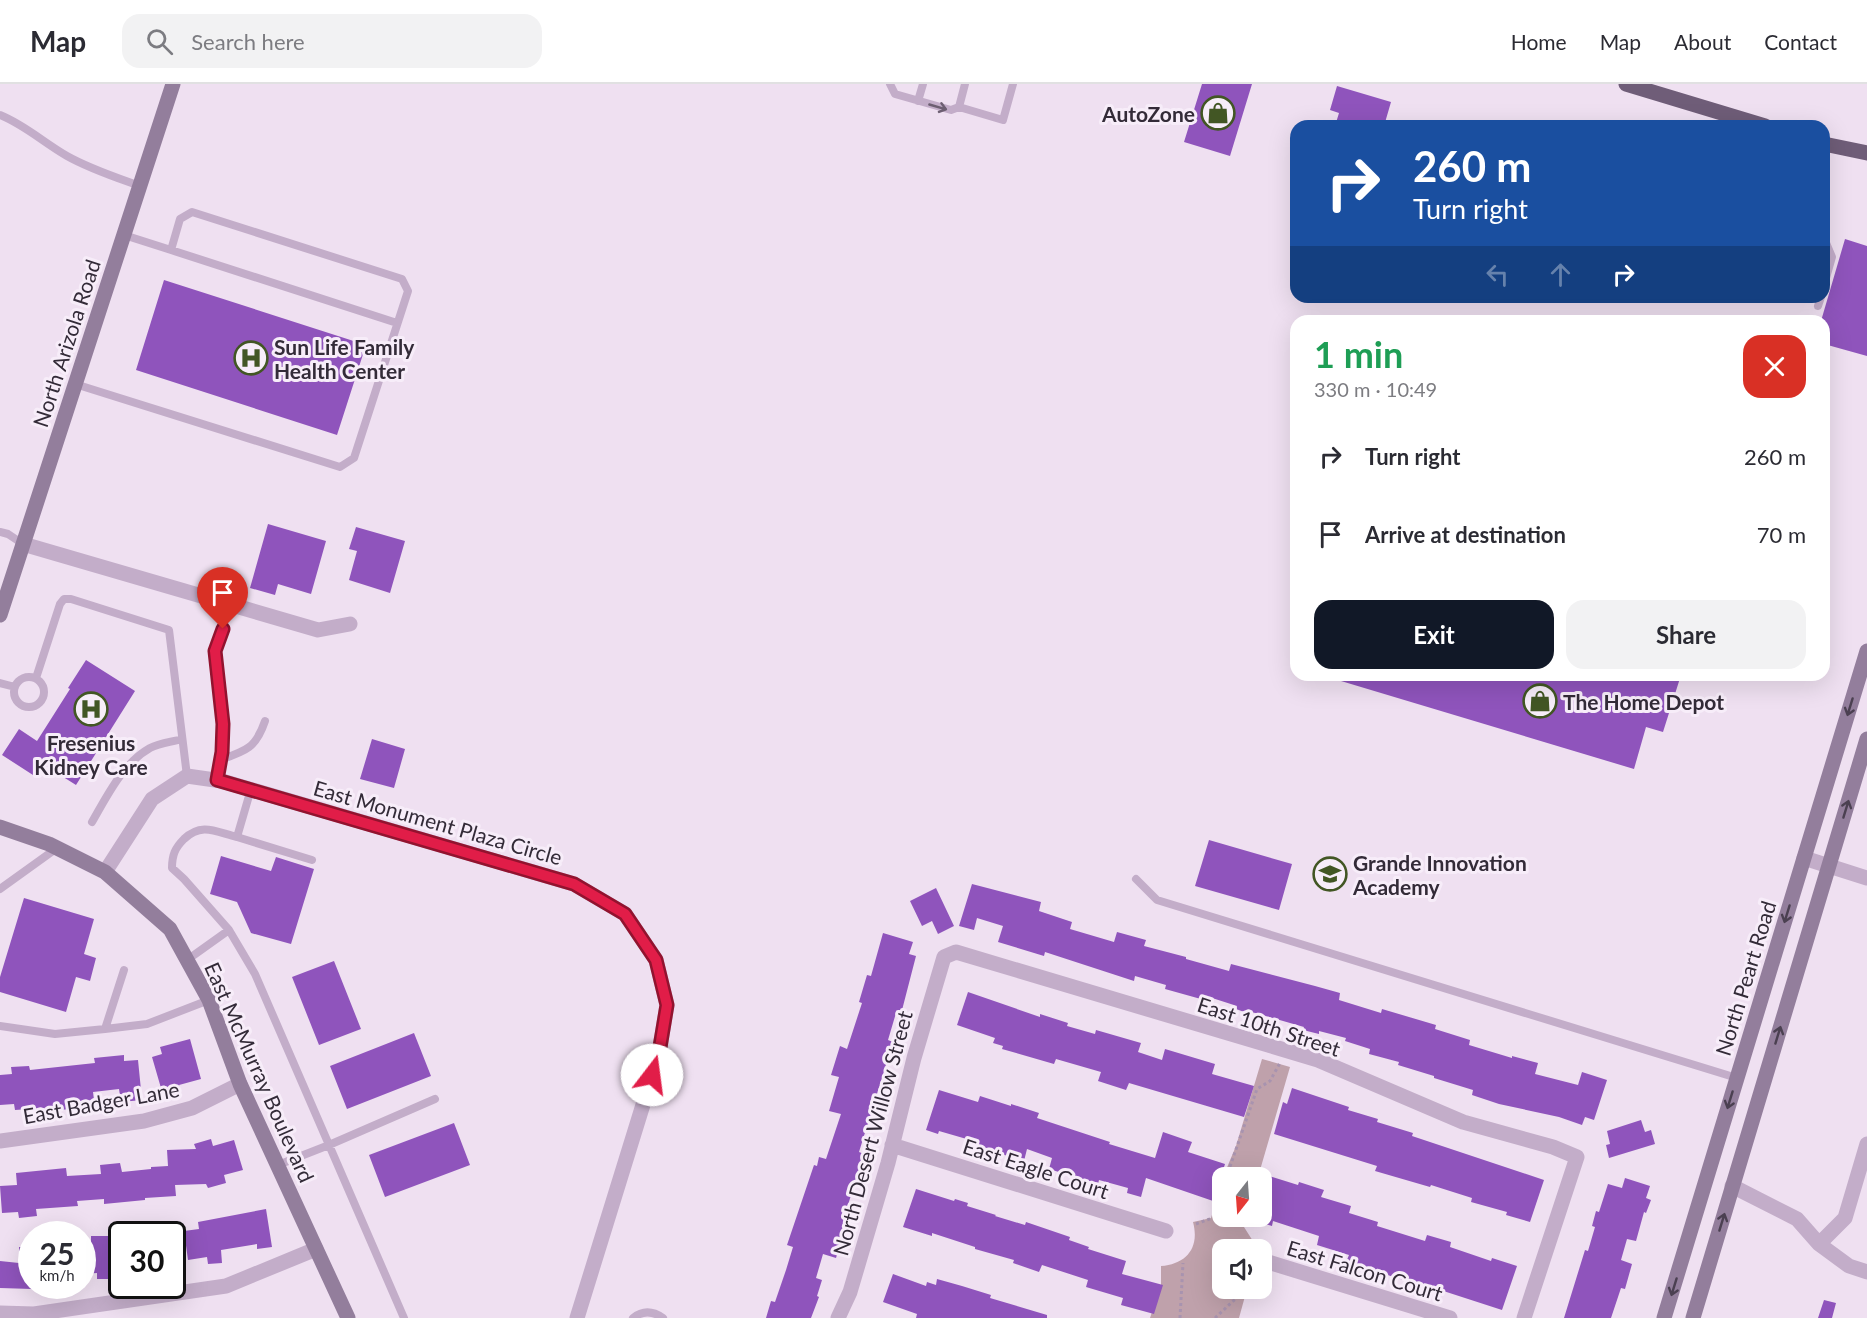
<!DOCTYPE html>
<meta charset="utf-8">
<style>
body{margin:0;font-family:Lato,sans-serif;background:#f2f2f3;color:#2b2b33;height:100vh;display:flex;flex-direction:column;font-size:22px;white-space:nowrap}
*{box-sizing:border-box;margin:0}
p{font-size:20px;color:#7c7c81}
.icon{flex:none;width:33px;height:33px;fill:none;stroke:currentColor;stroke-width:2;stroke-linecap:round;stroke-linejoin:round}
.map{position:relative;flex:1;overflow:hidden}
.side{position:absolute;left:1290px;top:231px;width:540px;height:366px;display:flex;flex-direction:column;background:#fff;border-radius:18px;box-shadow:0 6px 24px #0002}
.side>*{flex:none}
.banner{position:absolute;left:1290px;top:36px;width:540px;height:183px;border-radius:18px;box-shadow:0 6px 24px #0002;background:#1a4fa0;color:#fff;overflow:hidden}
.needle{width:39px;rotate:197deg}
.controls{position:absolute;left:1212px;top:1083px;display:grid;gap:12px}
.controls a{display:grid;place-items:center;width:60px;height:60px;border-radius:12px;background:#fff;box-shadow:0 6px 24px #0002;font-size:30px}
.speed{position:absolute;left:18px;top:1137px;display:flex;gap:12px;font-size:30px;font-weight:700;text-align:center}
.speed>*{display:grid;place-content:center;width:78px;height:78px;border-radius:50%;background:#fff;box-shadow:0 6px 24px #0002;line-height:1}
.speed small{font-size:15px;font-weight:400}
.speed .limit{border:3px solid #111;border-radius:9px;background:#fff;color:#111}
.pin{position:absolute;display:grid;place-items:center;width:51px;height:51px;color:#fff;margin:-62px -26px;border-radius:50% 50% 50% 0;rotate:-45deg;box-shadow:0 0 6px #0007}
.pin .icon{rotate:45deg}
.me{position:absolute;width:66px;margin:-33px;rotate:15deg;stroke-linejoin:round;filter:drop-shadow(0 0 4px #0008)}
.turn{display:flex;align-items:center;gap:21px;height:126px;padding:0 24px;font-size:27px}
.turn .icon{width:78px;height:78px;stroke-width:2.5}
.turn b{display:block;font-size:42px;line-height:51px}
.lanes{display:flex;align-items:center;height:57px;padding:0 24px;background:#0003;justify-content:center;gap:30px;direction:ltr}
.lanes .off{opacity:.35}
.round{display:grid;place-items:center;flex:none;width:63px;height:63px;border-radius:18px;background:#f2f2f3}
.overview{display:flex;align-items:center;justify-content:space-between;height:102px;padding:0 24px}
h1{font-size:36px;font-weight:700;line-height:45px;color:#1e9e55}
.cta{display:flex;gap:12px;margin-top:auto;padding:12px 24px}
.cta a{flex:1;height:69px;border-radius:18px;background:#111827;color:#fff;font-size:24px;font-weight:700;line-height:69px;text-align:center}
.cta a+a{background:#f2f2f3;color:#2b2b33}
ul{padding:0;list-style:none}
li{display:flex;align-items:center;gap:18px;height:78px;padding:0 24px}
li div{flex:1}
li b{display:block;font-size:22px}
li em{font-style:normal}
header{display:flex;align-items:center;gap:36px;box-sizing:border-box;height:84px;padding:0 30px;background:#fff;border-bottom:2px solid #e1e1e2}
header strong{font-size:28px}
nav{display:flex;gap:33px;margin-inline-start:auto;font-size:21px}
.search{width:420px;height:54px;background:#f2f2f3;display:flex;align-items:center;gap:15px;box-sizing:border-box;padding:0 21px;border-radius:18px;color:#7c7c81;font-size:22px}
.map>svg:first-child{display:block}
</style>
<header>
<strong>Map</strong>
<div class="search"><svg class="icon" aria-label="search" viewBox="0 0 24 24"><circle cx="10" cy="10" r="6"/><path d="M15 15l6 6"/></svg>Search here</div>
<nav><a>Home</a><a>Map</a><a>About</a><a>Contact</a></nav>
</header>
<div class="map">
<svg width="1867" height="1234" viewBox="0 0 1867 1234">
<rect width="100%" height="100%" fill="#efe0f1"/>
<path fill="#bfa1ab" d="M1262,975L1290,983L1258,1093H1223L1236,1062Z
M1222,1097V1132L1247,1133L1244,1143L1258,1165L1222,1166V1204L1247,1205L1239,1234H1150L1161,1201V1182C1186,1180 1200,1164 1193,1138L1211,1134Z"/>
<path fill="#8f54bc" d="M1202,0H1252L1230,72L1184,58Z
M1337,2L1391,18L1384,42H1335L1339,29L1330,26Z
M1845,155L1867,162V272L1824,260V237H1821Z
M164,196L366,261L337,351L136,286Z
M268,440L326,457L311,510L278,500L275,511L250,504Z
M356,443L405,457L390,509L349,496L357,467L349,465Z
M86,576L135,607L76,701L41,679L33,691L2,671L19,645L37,657L70,605L68,604Z
M1332,591H1681L1663,648L1646,643L1634,685L1331,594Z
M372,655L405,665L394,704L360,695Z
M1209,756L1292,780L1279,826L1195,802Z
M221,772L271,787L276,773L314,785L291,860L251,849L237,818L210,810Z
M972,800L1041,818L1039,827L1072,838L1070,845L1114,858L1117,848L1146,856L1144,862L1186,873V875L1229,887L1231,880L1315,902L1340,909L1339,916L1381,929L1382,925L1436,941L1435,945L1470,956L1469,961L1512,974V972L1538,979L1535,990L1578,1001L1582,988L1607,996L1594,1036L1585,1033L1582,1041L1559,1033L1499,1020L1472,1011L1473,1006L1434,994V992L1398,981L1399,978L1369,970L1370,965L1345,957L1346,954L1319,947V950L1303,946L1304,943L1248,927L1247,929L1236,925L1237,922L1209,913L1208,917L1165,905L1166,901L1135,892L1134,897L1045,868L1044,872L998,858L1003,842L977,834L974,846L959,842Z
M936,804L954,842L938,850L932,837L922,842L910,817Z
M24,814L94,835L84,870L96,874L90,897L76,893L66,928L0,908V893Z
M883,849L913,858L909,870L916,872L901,930L896,929L888,956L893,958L859,1068L864,1070L847,1124L851,1125L836,1174L823,1170L816,1194L822,1196L817,1212L819,1213L811,1234H766L771,1217L775,1218L786,1186L793,1163L787,1161L814,1081L817,1082L819,1073L826,1075L841,1030L829,1027L839,993L831,991L840,962L847,965L862,919L859,918L867,891L871,892Z
M334,877L361,945L319,961L292,893Z
M968,908L1040,933V930L1068,939L1067,942L1095,950L1096,946L1141,959L1138,968L1162,976L1165,965L1215,980L1212,990L1254,1002L1244,1033L1129,999L1126,1006L1098,997L1101,988L1056,975L1054,980L1002,965L1003,962L993,959L995,954L957,941Z
M414,949L431,992L347,1025L330,982Z
M190,955L201,995L179,1001L181,1006L163,1011L152,973L162,970L160,963Z
M124,971V977L138,976L142,1016L121,1018L119,1005L93,1008L94,1016L68,1018L69,1025L45,1028L44,1024L15,1026L14,1020L0,1021V991L12,990L11,983L29,982L30,986L95,979L94,974Z
M1292,1004L1349,1023L1348,1026L1378,1035L1377,1038L1413,1049L1412,1052L1544,1096L1530,1138L1506,1131L1507,1128L1471,1118L1472,1114L1431,1101L1430,1103L1375,1087L1377,1082L1274,1050L1283,1018L1287,1020Z
M939,1006L978,1018L980,1012L1011,1022V1020L1039,1029L1037,1034L1110,1058L1109,1060L1155,1074L1163,1048L1192,1058L1188,1068L1225,1080L1218,1102L1221,1103L1216,1118L1146,1094L1141,1113L1127,1109L1128,1104L1099,1096L1098,1100L1049,1085L1052,1074L1027,1065L1024,1077L976,1062L977,1058L939,1047L938,1050L926,1046Z
M1641,1036L1645,1048L1651,1046L1655,1060L1609,1074L1606,1061L1610,1060L1607,1047Z
M454,1039L470,1081L385,1113L369,1071Z
M211,1055L213,1062L234,1056L243,1086L224,1091L226,1099L208,1104L206,1100L175,1101L176,1112L145,1114V1116L104,1120V1115L77,1117L78,1122L36,1125L37,1132L19,1134L18,1128L2,1129L0,1102L17,1101L16,1089L66,1084L67,1092L101,1090L100,1081L120,1079L122,1088L151,1085V1083L168,1082L167,1066L196,1065L194,1060Z
M1263,1090L1298,1101L1299,1098L1324,1106L1321,1113L1351,1122L1349,1129L1378,1138L1377,1142L1425,1157L1427,1151L1451,1158L1450,1163L1491,1177L1492,1174L1517,1182L1502,1226L1428,1202L1427,1205L1413,1201V1199L1346,1178L1349,1171L1317,1161L1319,1152L1273,1137L1272,1142L1262,1139V1096Z
M1625,1094L1650,1102L1646,1114L1651,1116L1646,1129L1644,1128L1636,1157L1627,1155L1621,1176L1632,1180L1625,1205L1621,1204L1611,1234H1564L1585,1166L1588,1167L1595,1143L1592,1142L1596,1127L1599,1128L1608,1100L1622,1104Z
M916,1105L954,1117L955,1115L968,1119L967,1122L996,1131L995,1132L1025,1141L1026,1138L1070,1153L1069,1156L1089,1163L1088,1165L1126,1177L1122,1190L1163,1201L1154,1230L1121,1221L1123,1214L1086,1203L1088,1196L1042,1181L1039,1188L1013,1179L1014,1176L975,1165V1163L932,1149V1152L903,1143Z
M266,1125L272,1163L257,1165V1160L221,1166L222,1179L208,1180L207,1173L188,1176L184,1147L199,1145L198,1138Z
M91,1152H110L111,1195H97V1189L82,1190V1161H91Z
M19,1163H32V1205L0,1204V1177L19,1179Z
M893,1190L926,1202L927,1198L936,1201L937,1195L962,1202L991,1211L990,1214L1047,1231V1234H916L917,1230L883,1218Z
M1824,1216L1836,1219L1832,1234H1818Z"/>
<g fill="none" stroke-linecap="round" stroke-linejoin="round">
<path stroke="#a893af" stroke-width="3" stroke-dasharray="3 3" stroke-linecap="butt" d="M1226,1094L1257,1005L1270,997L1280,979
M1196,1140L1215,1133L1220,1121L1222,1107
M1180,1234L1183,1179
M1215,1234L1247,1204"/>
<path stroke="#c3adc9" stroke-width="8" d="M890,0L895,10L951,26L959,23L1003,36L1013,0
M918,17L923,0
M959,23L965,0
M0,31C25,41 44,59 67,72C90,85 115,93 140,102
M1824,154L1832,173L1824,201
M171,166L397,239
M1818,222L1821,213
M75,300L340,383L354,374L408,207L402,195L192,128L180,135L171,166L124,151
M0,448L8,450L23,460
M14 608a15 15 0 1 1 30 0a15 15 0 1 1-30 0Z
M36,594L60,520L64,515H71L169,546L187,692
M0,599L15,603
M220,676C246,667 256,664 265,637
M217,696L222,668L223,641L215,567L223,545
M251,705L237,753C216,748 202,738 184,755C175,764 172,771 172,784L184,795L229,846L255,890L404,1234
M92,738C107,712 123,679 150,664C160,659 172,658 182,655
M237,753L312,776
M1136,795L1157,816L1737,994
M0,805L57,764
M187,876L229,846
M0,942L55,950L105,945L147,940L209,916
M105,945L124,886
M278,1081L329,1061L435,1015
M633,1234C643,1226 653,1227 663,1234"/>
<path stroke="#c3adc9" stroke-width="15" d="M23,460L318,546L350,540
M1804,774L1867,794
M105,788L152,715L187,692L222,697L574,800L625,830L656,876L667,921L659,969L577,1234
M0,1057L144,1037L192,1024L240,1000
M892,1061L1166,1147
M1732,1102L1797,1135L1819,1160L1849,1182L1867,1188
M1819,1160L1845,1134L1867,1060
M1268,1178L1450,1234
M0,1229L34,1230L226,1202L316,1165
M838,1234L850,1208L888,1079L914,974L944,873L956,868L1318,976L1463,1038L1553,1063L1577,1073L1524,1234"/>
<path stroke="#937e9c" stroke-width="15" d="M0,531L173,0
M0,743L49,760L105,788L170,845L209,916L240,1000L348,1234
M1664,1234L1867,567
M1693,1234L1867,655"/>
<path stroke="#6f5d78" stroke-width="15" d="M1626,0L1765,42
M1824,60L1867,69"/>
</g>
<defs><path id="oneway-shaft" d="M-6 0H5M1.5-3L5.5 0L1.5 3" fill="none" stroke-width="1.6" stroke-linecap="round" stroke-linejoin="round" transform="scale(1.5)"/></defs>
<use stroke="#6d5f72" href="#oneway-shaft" transform="translate(938 23) rotate(16)"/>
<g stroke="#4b4051">
<use href="#oneway-shaft" transform="translate(1850 623) rotate(107)"/>
<use href="#oneway-shaft" transform="translate(1846 725) rotate(-73)"/>
<use href="#oneway-shaft" transform="translate(1787 830) rotate(107)"/>
<use href="#oneway-shaft" transform="translate(1778 951) rotate(-73)"/>
<use href="#oneway-shaft" transform="translate(1730 1016) rotate(107)"/>
<use href="#oneway-shaft" transform="translate(1722 1138) rotate(-73)"/>
<use href="#oneway-shaft" transform="translate(1674 1203) rotate(107)"/>
</g>
<g fill="none" stroke-linecap="round" stroke-linejoin="round">
<defs>
<path id="route" d="M223,545L215,567L223,640L222,668L217,696L574,800L625,830L656,876L667,921L659,969L652,991"/>
</defs>
<use href="#route" stroke="#92132f" stroke-width="15"/>
<use href="#route" stroke="#e11d48" stroke-width="10"/>
</g>
<defs>
<symbol id="shop-ring" viewBox="-11 -11 22 22"><circle r="9.5" fill="#f7edf9" stroke="#425624" stroke-width="1.5"/><path d="M-5-2.5h2.3a2.7 3.5 0 0 1 5.4 0H5L5.5 6h-11ZM-1.5-2.5h3a1.5 2.3 0 0 0-3 0Z" fill="#425624"/></symbol>
<symbol id="hospital-ring" viewBox="-11 -11 22 22"><circle r="9.5" fill="#f7edf9" stroke="#425624" stroke-width="1.5"/><path d="M-5-5h3v3.5h4V-5h3V5h-3V1.5h-4V5h-3Z" fill="#425624"/></symbol>
<symbol id="school-ring" viewBox="-11 -11 22 22"><circle r="9.5" fill="#f7edf9" stroke="#425624" stroke-width="1.5"/><path d="M0-5L7-2L0 1L-7-2ZM-4 1L0 2.5L4 1V4Q0 6-4 4Z" fill="#425624"/></symbol>
</defs>
<g fill-rule="evenodd">
<use href="#shop-ring" x="1199" y="10" width="38" height="38"/>
<use href="#hospital-ring" x="232" y="255" width="38" height="38"/>
<use href="#shop-ring" x="1521" y="598" width="38" height="38"/>
<use href="#hospital-ring" x="72" y="606" width="38" height="38"/>
<use href="#school-ring" x="1311" y="771" width="38" height="38"/>
</g>
<g text-anchor="middle" dominant-baseline="central" stroke-width="6" stroke-linejoin="round" paint-order="stroke">
<g font-size="21" font-weight="bold" fill="#332b38" stroke="#f7edf9" text-anchor="start">
<text x="1195" y="29" text-anchor="end">AutoZone</text>
<text x="274" y="262">Sun Life Family<tspan x="274" dy="24">Health Center</tspan></text>
<text x="1563" y="617">The Home Depot</text>
<text x="91" y="658" text-anchor="middle">Fresenius<tspan x="91" dy="24">Kidney Care</tspan></text>
<text x="1353" y="778">Grande Innovation<tspan x="1353" dy="24">Academy</tspan></text>
</g>
<g font-size="21" fill="#332b38" stroke="#f7edf9">
<text transform="translate(66 259) rotate(-72)">North Arizola Road</text>
<text transform="translate(438 738) rotate(16)">East Monument Plaza Circle</text>
<text transform="translate(1745 894) rotate(-73)">North Peart Road</text>
<text transform="translate(1269 942) rotate(18)">East 10th Street</text>
<text transform="translate(260 988) rotate(66)">East McMurray Boulevard</text>
<text transform="translate(101 1018) rotate(-10)">East Badger Lane</text>
<text transform="translate(872 1049) rotate(-75)">North Desert Willow Street</text>
<text transform="translate(1036 1084) rotate(18)">East Eagle Court</text>
<text transform="translate(1365 1186) rotate(17)">East Falcon Court</text>
</g>
</g>
</svg>
<div class="controls">
<a><svg class="needle" viewBox="-14 -14 28 28"><path d="M0-13l5 13h-10z" fill="#e53935"/><path d="M0 13l5-13h-10z" fill="#7c7c81"/></svg></a>
<a><svg class="icon" aria-label="sound" viewBox="0 0 24 24"><path d="M4 9h4l5-4v14l-5-4H4zM17 9q2 3 0 6"/></svg></a>
</div>
<div class="speed"><div>25<small>km/h</small></div><div class="limit">30</div></div>
<div class="pin" style="left:223px;top:545px;background:#d93025"><svg class="icon" aria-label="arrive" viewBox="0 0 24 24"><path d="M6 21V4h12l-3 4 3 4H6"/></svg></div>
<svg class="me" style="left:652px;top:991px" viewBox="-20 -20 40 40"><circle r="19" fill="#fff"/><path d="M0-13L10 11 0 6-10 11z" fill="#e11d48"/></svg>
<div class="banner">
<div class="turn"><svg class="icon" aria-label="right" viewBox="0 0 24 24"><path d="M7 20v-9h11M14 6l5 5-5 5"/></svg><div><b>260 m</b>Turn right</div></div>
<div class="lanes"><svg class="icon off" aria-label="left" viewBox="0 0 24 24"><path d="M17 20v-9H6M10 6l-5 5 5 5"/></svg><svg class="icon off" aria-label="ahead" viewBox="0 0 24 24"><path d="M12 20V5M6 11l6-6 6 6"/></svg><svg class="icon" aria-label="right" viewBox="0 0 24 24"><path d="M7 20v-9h11M14 6l5 5-5 5"/></svg></div>
</div>
<section class="side">
<div class="overview"><div><h1>1 min</h1><p>330 m · 10:49</p></div><a class="round" style="background:#d93025;color:#fff"><svg class="icon" aria-label="close" viewBox="0 0 24 24"><path d="M6 6l12 12M18 6L6 18"/></svg></a></div>
<ul>
<li><svg class="icon" aria-label="right" viewBox="0 0 24 24"><path d="M7 20v-9h11M14 6l5 5-5 5"/></svg><div><b>Turn right</b></div><em>260 m</em></li>
<li><svg class="icon" aria-label="arrive" viewBox="0 0 24 24"><path d="M6 21V4h12l-3 4 3 4H6"/></svg><div><b>Arrive at destination</b></div><em>70 m</em></li>
</ul>
<div class="cta"><a>Exit</a><a>Share</a></div>
</section>
</div>
